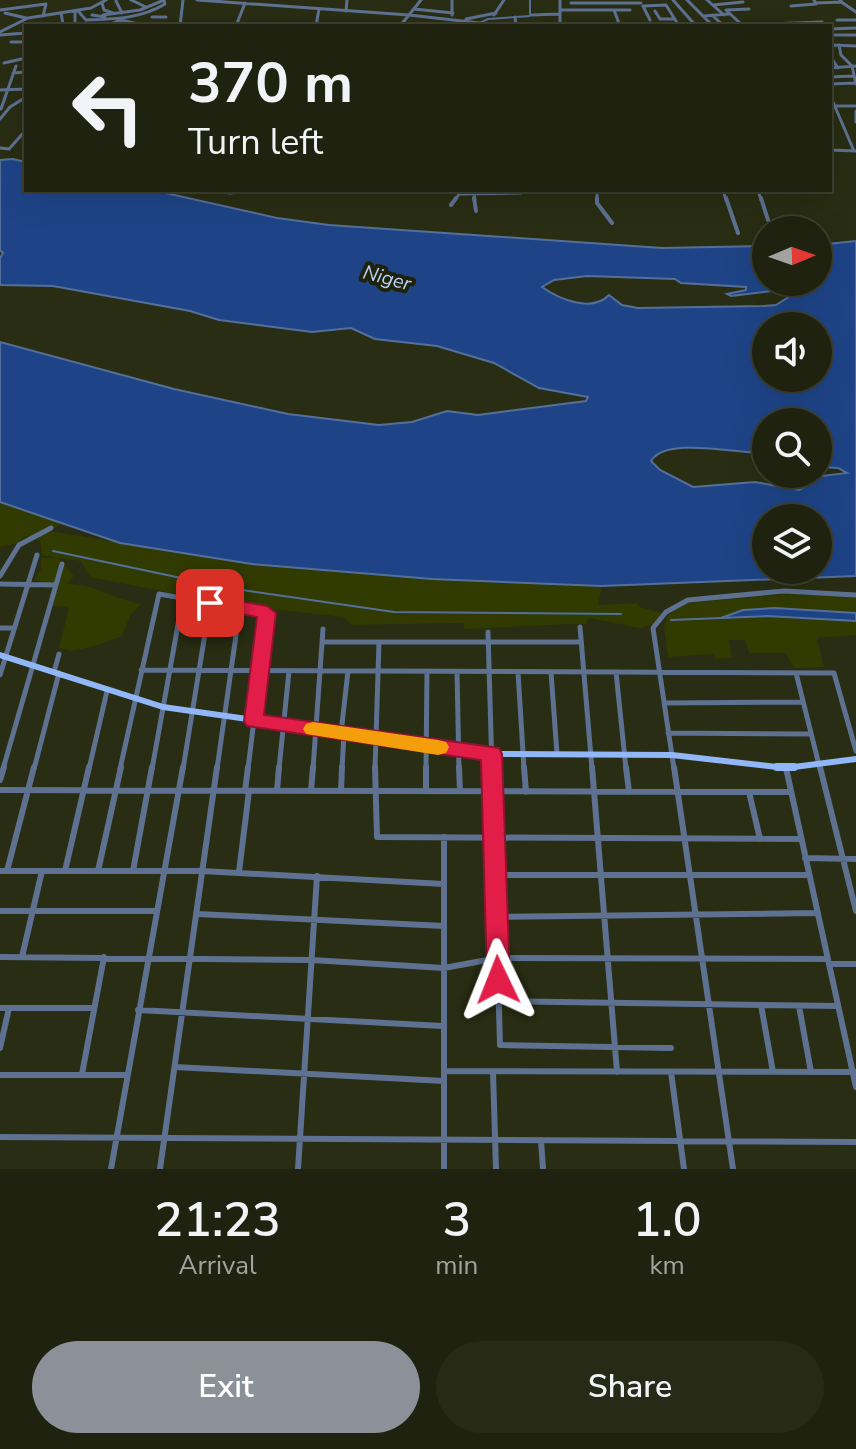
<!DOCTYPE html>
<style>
body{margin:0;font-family:"Nunito Sans",sans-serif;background:#262a17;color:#f1f3f6;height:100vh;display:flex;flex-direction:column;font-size:30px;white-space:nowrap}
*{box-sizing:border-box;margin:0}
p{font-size:26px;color:#a1a49e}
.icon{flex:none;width:44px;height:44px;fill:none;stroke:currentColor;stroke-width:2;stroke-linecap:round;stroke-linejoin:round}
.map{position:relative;height:1169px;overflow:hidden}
.details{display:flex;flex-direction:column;background:#1e220e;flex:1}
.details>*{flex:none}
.hud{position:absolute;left:24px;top:24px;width:808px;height:168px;border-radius:0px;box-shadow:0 8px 32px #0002,0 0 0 2px #3c3f2e;background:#1e220e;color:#f1f3f6;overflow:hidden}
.needle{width:52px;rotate:88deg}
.buttons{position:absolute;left:752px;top:216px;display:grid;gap:16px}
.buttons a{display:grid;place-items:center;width:80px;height:80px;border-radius:50%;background:#1e220e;box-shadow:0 8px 32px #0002,0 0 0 2px #3c3f2e;font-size:40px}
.pin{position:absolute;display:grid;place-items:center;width:68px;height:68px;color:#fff;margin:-34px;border-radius:16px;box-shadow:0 4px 12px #0006}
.me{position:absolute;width:88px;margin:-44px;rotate:358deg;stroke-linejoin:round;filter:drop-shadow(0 0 6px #0008)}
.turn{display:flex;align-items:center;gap:28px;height:168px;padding:0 32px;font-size:36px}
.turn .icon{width:104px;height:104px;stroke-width:2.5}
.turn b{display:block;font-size:56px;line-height:68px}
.eta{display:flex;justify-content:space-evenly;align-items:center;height:136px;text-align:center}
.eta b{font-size:48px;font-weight:600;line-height:56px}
.action{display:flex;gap:16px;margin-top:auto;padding:16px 32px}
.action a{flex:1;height:92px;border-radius:48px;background:#8c9099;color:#fff;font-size:32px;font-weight:600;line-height:92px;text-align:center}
.action a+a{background:#262a17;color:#f1f3f6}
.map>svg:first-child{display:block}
</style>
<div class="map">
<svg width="856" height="1169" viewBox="0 0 856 1169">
<rect width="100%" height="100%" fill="#282d13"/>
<path fill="#313a00" d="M0,502L63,523L49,531L252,564L432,579L602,586L598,605L637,603L640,607L661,613L655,624L640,628L589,618L586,624C545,624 505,628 464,629L463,623L351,625L344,617L234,605L90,577L81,561L58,558L74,576L67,584C92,583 116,600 142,604L131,614L122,636L92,647L70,651L59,648L69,607L53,606V584L34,580L41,569V558H57L42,555L40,540L25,536L18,543L0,547Z
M784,594L856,597V613L775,608L739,618L767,616L856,621V635L817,638L824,667L794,668L786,653H749L745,640H729L732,658L716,659L714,654L668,657L664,628L667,616L686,603Z"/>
<path fill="#1e4487" stroke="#54709a" stroke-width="2" fill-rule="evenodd" d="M13,159L26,162V190H152L277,218L329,225L662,248L766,246V282H818V245L856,241V576L602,586L432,579L252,564L120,543L0,502V342L174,389L288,414L379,425L412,422L447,411L478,415L586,401L588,397L539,388L494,363L437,346L375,339L351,328L312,332L219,320L190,311L53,286L0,285V258L3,253L0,250V160ZM587,276L675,279L681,283L746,287V290L727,294L731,296L780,290L793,294L776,305L764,306L638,308L622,305L609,295C592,313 559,299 542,287L554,280ZM766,326H818V378H766ZM766,422H818V467L838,468L847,473L789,480L807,485L799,490L755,482L693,487L660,470L651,461C666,436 738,454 766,453ZM818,518V570H766V518Z
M775,608L856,613V621L767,616L721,618L743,610Z"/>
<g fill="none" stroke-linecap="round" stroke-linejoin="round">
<path stroke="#54709a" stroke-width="2" d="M473,26L488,19L530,16V0
M53,551L186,579L195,588L207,585L394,612L621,614
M671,620L721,618"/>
<path stroke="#5e7191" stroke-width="3" d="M131,0L146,7
M197,0L409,15L506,26
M452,0V15
M560,0V26
M673,0L696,26
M687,0L713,26
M707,0L724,15
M116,1L122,13
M840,1L856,12
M102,3L104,10L113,13
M571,3H641
M816,3L842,2
M713,5L743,2
M643,6L666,5L679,26
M643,6L650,20
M791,6L816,4L814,0
M414,9L453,13
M0,10L46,4L43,16
M560,10H630
M614,10L620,26
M726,10L742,25L822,22
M727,10L749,9
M75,11V26
M78,11L86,20C114,19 140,19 165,4L164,0
M346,11L347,0
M655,11L660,19H675
M5,13L26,18
M92,15L105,17
M103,15L140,10L164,0
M494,15L504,0
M532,15L559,14
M703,16L729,14
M152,17H166
M515,17L516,26
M714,17L724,26
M466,19L496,13
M837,20H856
M418,25L425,26
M57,26L63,24L61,13
M106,26L121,20L146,26
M180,26L183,0
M236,26L245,3
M316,26L319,9
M400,26L421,0
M534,26H577
M830,29L856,28
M0,32L28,18L91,8L106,0
M0,35L26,33
M833,35H856
M11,42H26
M830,45L856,46
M839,45L841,55L852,66L856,84
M830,56L838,68
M4,63L26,58
M830,68L856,66
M13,73L26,72
M830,77L853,76
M830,84L856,83
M0,90L26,89
M830,95L854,151
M830,106H856
M1,109L16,66
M856,111V122
M0,119L10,107L26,97
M0,148L9,149L26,130
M830,150L856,151
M213,190L230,193L259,190
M597,190V200
M723,190L726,200
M758,190L761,200
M459,194L521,193
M474,194L475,200
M455,200L462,190"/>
<path stroke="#5e7191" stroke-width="4" d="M474,198L476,211
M597,198V203L612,223
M726,198L738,233
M761,198L768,220
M451,205L456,198"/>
<path stroke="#5e7191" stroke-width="5" d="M0,576L19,545L51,528
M0,584L56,585
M580,627L592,769
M0,628H14
M488,632L492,769
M322,642H581
M141,670L834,673L856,751
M54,672L59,654
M457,672L459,769
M518,672L524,769
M551,672L557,754
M616,672L626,769
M796,673L820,769
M0,675L37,555
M664,703L803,702
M341,733L348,671
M668,733L811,734
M3,769L62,564
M34,769L59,673
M89,769L107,691
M120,769L159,594L267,613L248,769
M152,769L183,597
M183,769L210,603
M217,769L240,607
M279,769L289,671
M313,769L323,629
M342,769L344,733
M375,769L379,642
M426,769L427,671
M674,769L653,628L666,612L688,600L784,591L856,595"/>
<path stroke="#5e7191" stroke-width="6" d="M375,767L377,837L801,839
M459,767L460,791
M492,767L500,1045L671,1048
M524,767L526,792
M592,767L617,1072
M626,767L629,792
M674,767L733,1169
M820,767L856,911
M786,768L856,1087
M0,780L4,767
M0,790L790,792
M245,791L248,767
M277,791L279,767
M311,791L313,767
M341,791L342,767
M426,791V767
M749,792L760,839
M444,837V1169
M805,858L856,859
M0,871H202L444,884
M7,871L34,767
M65,871L89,767
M98,871L121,767
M133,871L152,767
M239,872L249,791
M495,875H809
M0,911H155
M197,914L444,926
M497,917L818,913
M0,957L312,960L444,968L498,958L828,959
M22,957L42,871
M829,964H856
M499,1001L838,1006
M761,1005L773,1072
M799,1006L811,1072
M0,1008H94
M138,1010L443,1026
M0,1048L9,1008
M175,1067L444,1081
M444,1071L856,1072
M493,1072L496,1169
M671,1072L684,1169
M82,1074L104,957
M0,1075H127
M0,1137L856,1142
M541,1140L543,1169
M111,1169L183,767
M160,1169L217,767
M298,1169L317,876"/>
<path stroke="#91b7f9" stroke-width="6" d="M0,655L163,707L491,754L672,755L786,768L856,759"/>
<path stroke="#91b7f9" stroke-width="8" d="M777,767H794"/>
</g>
<path fill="#e11d48" stroke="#92132f" stroke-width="2" d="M210,596L267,606L276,613L264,715L499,748L502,754L510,980L507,987L498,990L490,987L487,980L481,760L247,726L244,721L257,617L204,607L201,603Z"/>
<path fill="#f59e0b" d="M313,722L438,740L446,742L449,747L446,753L438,755L306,734L303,729L306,724Z"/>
<g text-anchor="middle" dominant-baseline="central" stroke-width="8" stroke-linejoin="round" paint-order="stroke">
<g font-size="20" font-style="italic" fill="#b9d0f7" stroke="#1e2309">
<text transform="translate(387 278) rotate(15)">Niger</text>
</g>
</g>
</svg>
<div class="buttons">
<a><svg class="needle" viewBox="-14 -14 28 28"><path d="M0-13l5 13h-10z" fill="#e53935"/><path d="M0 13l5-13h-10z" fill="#a1a49e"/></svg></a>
<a><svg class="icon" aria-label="sound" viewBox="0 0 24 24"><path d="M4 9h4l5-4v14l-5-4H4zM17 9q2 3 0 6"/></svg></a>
<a><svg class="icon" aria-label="search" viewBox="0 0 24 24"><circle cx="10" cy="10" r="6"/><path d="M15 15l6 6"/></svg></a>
<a><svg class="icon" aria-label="layers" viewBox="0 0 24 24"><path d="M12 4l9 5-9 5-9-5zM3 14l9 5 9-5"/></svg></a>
</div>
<div class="pin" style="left:210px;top:603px;background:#d93025"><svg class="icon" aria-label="arrive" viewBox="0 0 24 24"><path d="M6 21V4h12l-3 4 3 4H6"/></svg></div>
<svg class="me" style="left:498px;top:980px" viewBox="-20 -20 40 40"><path d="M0-17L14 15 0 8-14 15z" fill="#e11d48" stroke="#fff" stroke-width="4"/></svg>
<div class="hud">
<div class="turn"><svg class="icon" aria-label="left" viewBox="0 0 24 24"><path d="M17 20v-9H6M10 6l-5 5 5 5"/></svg><div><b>370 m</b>Turn left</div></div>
</div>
</div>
<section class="details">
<div class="eta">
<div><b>21:23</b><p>Arrival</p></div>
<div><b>3</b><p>min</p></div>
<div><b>1.0</b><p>km</p></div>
</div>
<div class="action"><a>Exit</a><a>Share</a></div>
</section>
